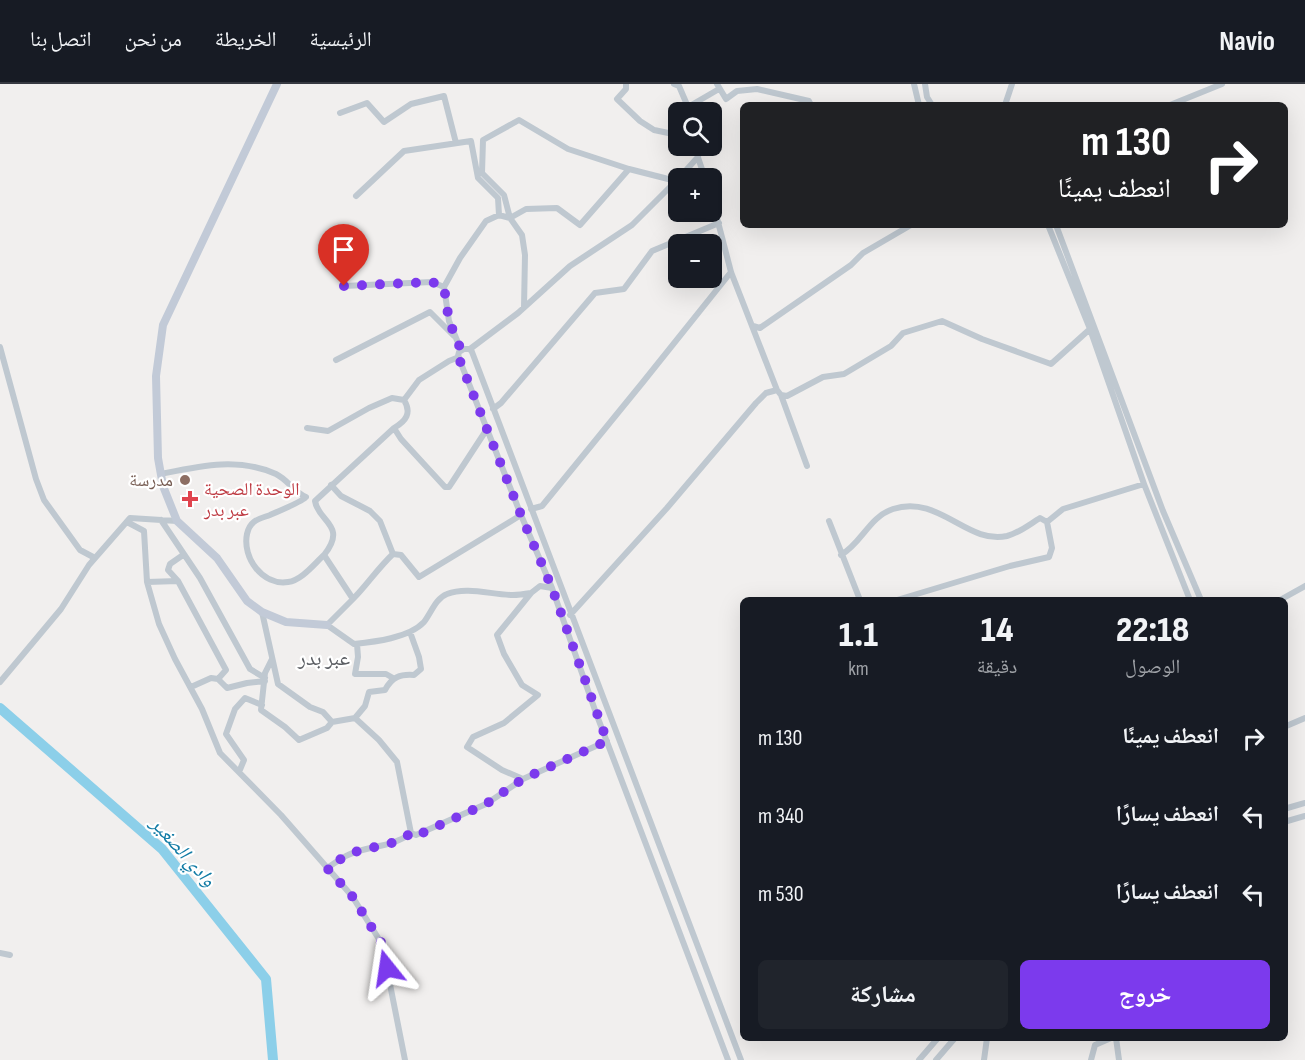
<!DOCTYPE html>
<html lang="ar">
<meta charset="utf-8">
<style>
body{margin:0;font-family:"Sofia Sans Condensed","Noto Naskh Arabic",sans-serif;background:#20242c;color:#f1f3f6;direction:rtl;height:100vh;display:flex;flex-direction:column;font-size:22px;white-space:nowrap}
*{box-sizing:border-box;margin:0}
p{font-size:20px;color:#9ea1a6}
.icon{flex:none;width:33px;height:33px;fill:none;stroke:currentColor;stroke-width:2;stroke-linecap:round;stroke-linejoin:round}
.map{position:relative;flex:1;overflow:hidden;direction:ltr}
.panel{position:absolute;left:740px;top:513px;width:548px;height:444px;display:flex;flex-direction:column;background:#171b24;border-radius:9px;box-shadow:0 6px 24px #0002;direction:rtl}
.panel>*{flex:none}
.top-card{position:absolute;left:740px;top:18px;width:548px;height:126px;border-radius:9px;box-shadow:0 6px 24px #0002;direction:rtl;background:#202124;color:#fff;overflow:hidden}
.buttons{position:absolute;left:668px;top:18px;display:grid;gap:12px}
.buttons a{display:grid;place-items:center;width:54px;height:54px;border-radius:9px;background:#171b24;box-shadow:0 6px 24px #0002;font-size:30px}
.pin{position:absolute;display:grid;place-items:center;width:51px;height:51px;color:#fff;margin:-62px -26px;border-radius:50% 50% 50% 0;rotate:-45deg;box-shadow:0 0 6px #0007}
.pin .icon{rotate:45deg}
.me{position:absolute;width:66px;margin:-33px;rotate:345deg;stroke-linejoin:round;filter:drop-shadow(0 0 4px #0008)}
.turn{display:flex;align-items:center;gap:21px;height:126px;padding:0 18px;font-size:27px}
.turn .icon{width:78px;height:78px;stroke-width:2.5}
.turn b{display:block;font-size:42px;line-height:51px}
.eta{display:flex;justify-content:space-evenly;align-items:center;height:102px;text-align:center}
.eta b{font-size:36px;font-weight:800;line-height:42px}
.primary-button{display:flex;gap:12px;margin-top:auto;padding:12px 18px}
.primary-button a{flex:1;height:69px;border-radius:9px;background:#7c3aed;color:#fff;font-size:24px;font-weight:800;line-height:69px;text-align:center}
.primary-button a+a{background:#20242c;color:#f1f3f6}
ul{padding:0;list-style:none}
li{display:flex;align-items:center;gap:18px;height:78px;padding:0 18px}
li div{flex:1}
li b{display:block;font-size:22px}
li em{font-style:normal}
header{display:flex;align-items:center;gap:36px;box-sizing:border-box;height:84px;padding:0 30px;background:#171b24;border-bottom:2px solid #363941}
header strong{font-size:28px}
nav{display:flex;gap:33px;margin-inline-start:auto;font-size:21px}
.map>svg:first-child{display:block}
</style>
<header>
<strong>Navio</strong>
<nav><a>الرئيسية</a><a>الخريطة</a><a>من نحن</a><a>اتصل بنا</a></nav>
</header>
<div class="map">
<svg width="1305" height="976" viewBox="0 0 1305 976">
<rect width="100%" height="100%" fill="#f1efee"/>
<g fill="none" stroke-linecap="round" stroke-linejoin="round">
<path stroke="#8ccfe9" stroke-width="10" d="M0,624L162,765L266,895L273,976"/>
<path stroke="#bfc8d0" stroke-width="6" d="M626,0V5L617,15L640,37L654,46L678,51
M674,0L679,2L688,23L719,5
M717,0L726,15L737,7L757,5L809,17L811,21
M914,0L919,21
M925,0L927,13L932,21
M1005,21L1012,0
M1170,21L1222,0
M340,29L367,19L384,38L411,20L444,12L456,59
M694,62L705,94
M679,94L698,73
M711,111L731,188L777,306L781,311L787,312L823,293L844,290L891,262L903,249L942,237L982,255L1051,280L1090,245
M356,112L404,67L471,57L478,94L498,114L499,131
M510,134L504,111L482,89L483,56L519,36L568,65L629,85
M1048,141L1090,245L1144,400L1190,516
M1056,141L1163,427L1201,516
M344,202L432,198L444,203
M524,223L525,171L522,151L510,134L526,125L557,124L580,141L629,85L676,97
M753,242L760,244L851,181L863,169L911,141
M0,263L36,395L44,416L80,466L95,474
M470,265L518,229L570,182L632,141L678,95
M461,266L449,237L444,203L460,174L486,137L499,131L510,134
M336,276L430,228L454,252
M781,311L807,382
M493,325L501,319L595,209L624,205L652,167L719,139
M307,344L328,347L369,324L392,314L404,316
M394,344L401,355L445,403H449L453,397L487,345
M161,390C200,382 238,373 276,390C288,396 294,408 306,413C303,417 277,428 270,431C259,435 250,436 247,450C242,474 263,502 288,498C302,496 314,480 324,471L353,515L327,541L354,560C374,558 409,554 424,538C431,529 436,514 447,510C467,502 492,511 513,511C519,511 525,510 531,509
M331,401L341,412L370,427L380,437L393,470
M531,425L542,422L643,298L731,188
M161,436L200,494L250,585L265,594
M829,437L860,516
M127,438L144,447L147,498L159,540L175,575L202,625L220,669L281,731L352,812L382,860L405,976
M183,471L170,480L168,486L178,497L226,586L218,595L227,604L247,599L265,597
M324,471C348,441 318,438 315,417L394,344C406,337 412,329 404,316L419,296L449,277L459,273
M841,471C862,459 869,433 893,425C939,410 967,461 1007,452C1019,449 1030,440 1040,434L1047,438
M147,498L178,497
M552,504L540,502L531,509L497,551L504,570L522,601L538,611L504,639L473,653L467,663L502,686L523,695L607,657
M353,515C367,501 378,484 393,470L401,471L419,493L521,431
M897,516L1010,482L1049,473L1052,464L1047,438L1063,425L1144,400
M1280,516L1305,502
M262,528L278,600L310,623L323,628L332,638L355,634
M570,531L667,424L756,319L766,309L777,306
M357,560L358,573L355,590H386L393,594
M272,575L265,589L261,626L285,643L299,656L327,644L332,638
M0,598L61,525L89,481L130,434L177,437
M191,603L211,594L218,595
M1284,643L1305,634
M239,688L244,676L226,650L235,625L245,614L262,621
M1284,725L1305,719
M1284,738L1305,732
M411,749L416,751L486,720L523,695
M327,784C334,780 341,774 348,771C369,761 392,764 411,749L397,678L379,656L355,634L365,622L369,608L385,606C392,593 400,590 414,591L421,585L419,573L410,548
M0,869L10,871
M1116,954L1119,976
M728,976L596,629L552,504L521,431L458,272L459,268L464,265H470L472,268L741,976
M919,976L938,954
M936,976L955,954
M984,976L987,954
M1091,976L1095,961L1111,954"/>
<path stroke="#c2cad7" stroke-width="8" d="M277,0L163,241L156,292L158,374L163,402L177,437L217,474L247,517L262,528L286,538L327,541"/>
</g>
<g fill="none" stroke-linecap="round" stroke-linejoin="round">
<path stroke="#7c3aed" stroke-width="10" stroke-dasharray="0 18" d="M344,202L432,198L444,203L449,237L461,266L458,272L521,431L552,504L607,657L523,695L486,720L416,752L411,749C392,764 369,761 348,771C341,774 334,780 327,784L352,812L382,860L387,884"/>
</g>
<circle fill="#8d6e63" stroke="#fff" stroke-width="2" cx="185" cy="396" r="6"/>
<path fill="#e0444e" stroke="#fff" stroke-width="2" d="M187 406h6v6h6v6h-6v6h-6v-6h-6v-6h6z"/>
<g text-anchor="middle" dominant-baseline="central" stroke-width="4.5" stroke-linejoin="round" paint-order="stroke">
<g font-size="18" fill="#785e54" stroke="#fff" text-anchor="end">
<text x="173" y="396">مدرسة</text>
</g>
<g font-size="18" fill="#be3a42" stroke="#fff" text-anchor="start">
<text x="204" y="405">الوحدة الصحية<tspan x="204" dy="21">عبر بدر</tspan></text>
</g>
<g font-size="20" font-style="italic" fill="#117ba5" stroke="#fff">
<text transform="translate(183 768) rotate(48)">وادي الصغير</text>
</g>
<g font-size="21" fill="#5b5e63" stroke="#fff">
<text x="324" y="574">عبر بدر</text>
</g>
</g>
</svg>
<div class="buttons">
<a><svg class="icon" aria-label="search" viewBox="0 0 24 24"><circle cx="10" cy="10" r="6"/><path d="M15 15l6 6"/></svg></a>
<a>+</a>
<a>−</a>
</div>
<div class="pin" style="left:344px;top:202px;background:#d93025"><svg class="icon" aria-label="arrive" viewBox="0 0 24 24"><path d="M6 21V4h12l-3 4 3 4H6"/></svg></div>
<svg class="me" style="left:387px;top:884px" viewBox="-20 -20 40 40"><path d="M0-17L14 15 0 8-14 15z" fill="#7c3aed" stroke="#fff" stroke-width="4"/></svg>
<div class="top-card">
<div class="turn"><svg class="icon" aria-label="right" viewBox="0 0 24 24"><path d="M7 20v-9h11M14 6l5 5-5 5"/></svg><div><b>130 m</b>انعطف يمينًا</div></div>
</div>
<section class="panel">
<div class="eta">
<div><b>22:18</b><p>الوصول</p></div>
<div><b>14</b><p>دقيقة</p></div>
<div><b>1.1</b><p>km</p></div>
</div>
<ul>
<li><svg class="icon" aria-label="right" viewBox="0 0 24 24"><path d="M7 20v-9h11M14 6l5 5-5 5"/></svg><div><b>انعطف يمينًا</b></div><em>130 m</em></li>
<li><svg class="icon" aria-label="left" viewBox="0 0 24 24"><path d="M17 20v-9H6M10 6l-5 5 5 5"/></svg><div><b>انعطف يسارًا</b></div><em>340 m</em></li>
<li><svg class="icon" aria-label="left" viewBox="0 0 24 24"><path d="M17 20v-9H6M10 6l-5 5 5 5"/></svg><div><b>انعطف يسارًا</b></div><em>530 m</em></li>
</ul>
<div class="primary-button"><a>خروج</a><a>مشاركة</a></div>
</section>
</div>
